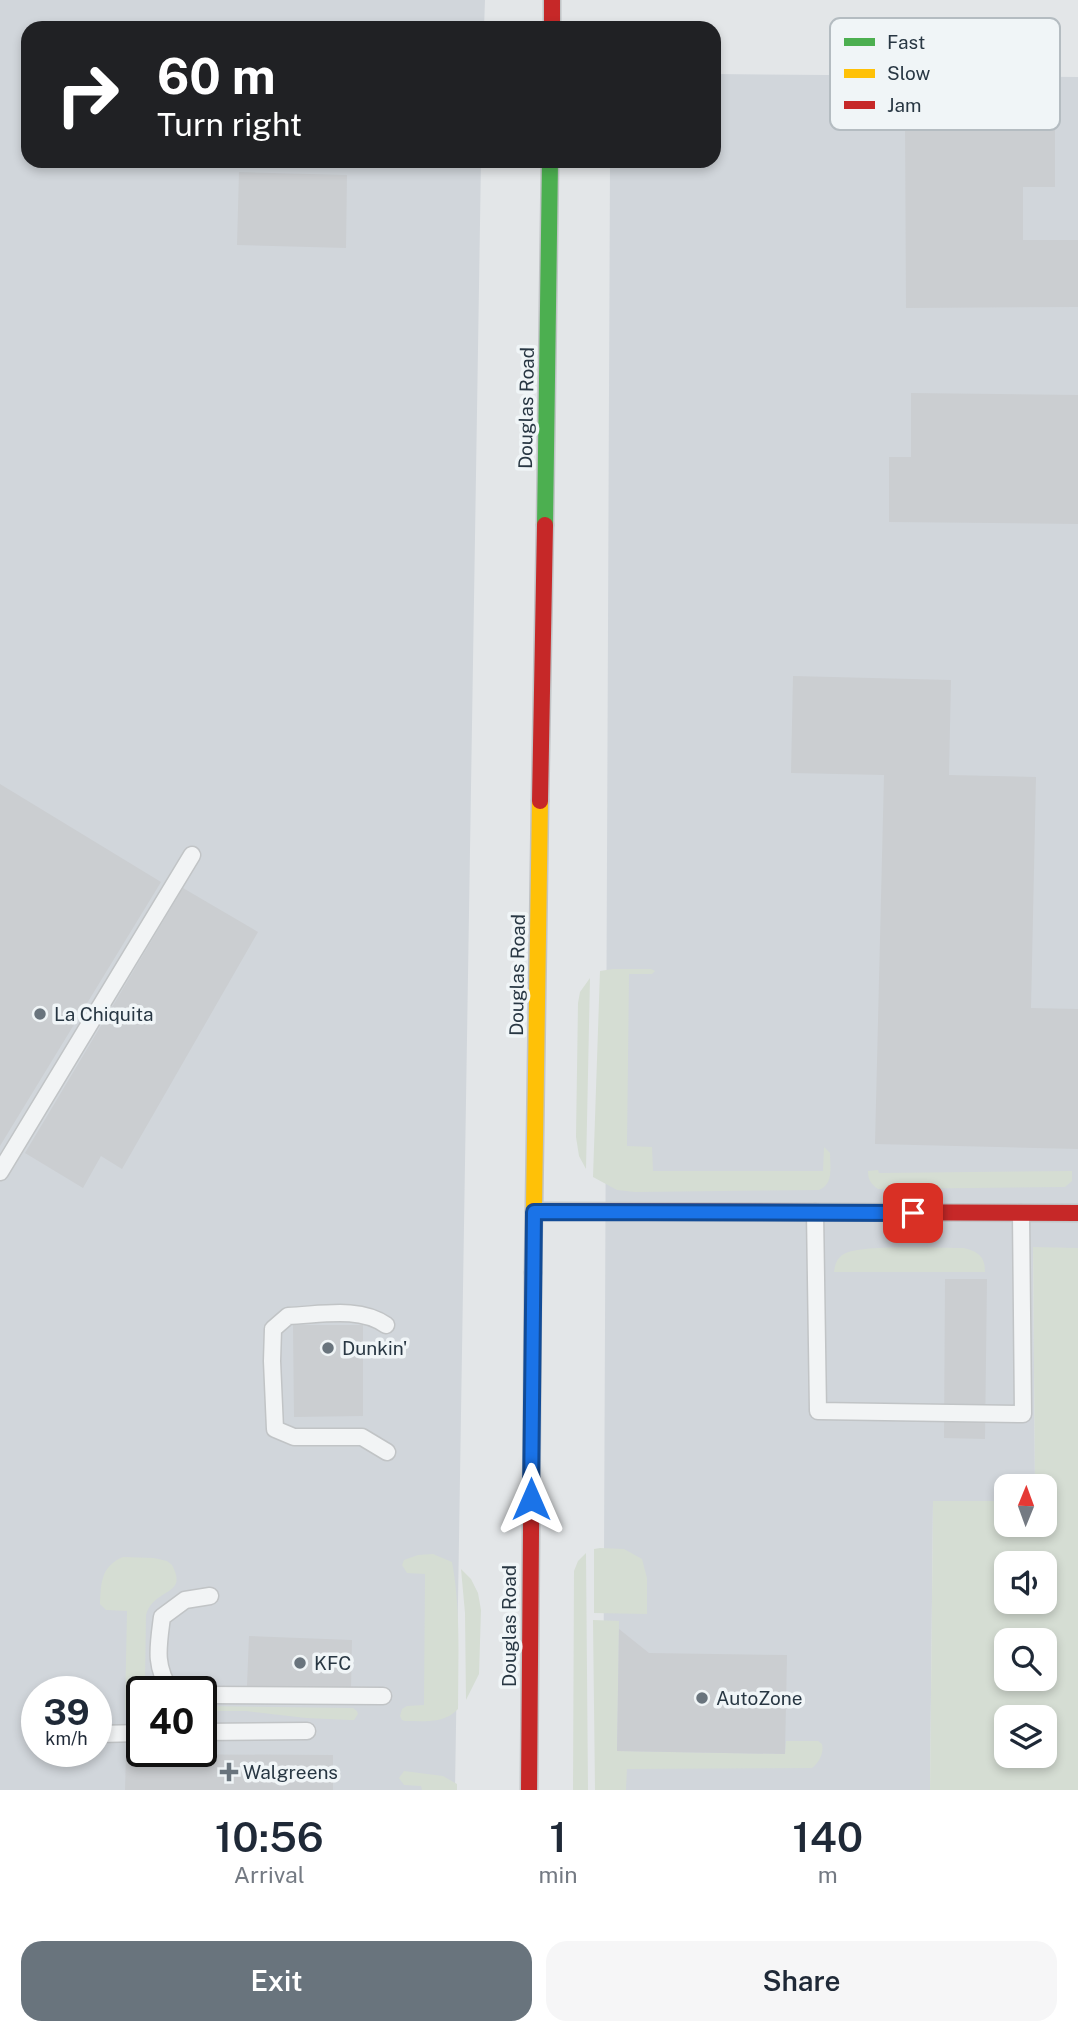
<!DOCTYPE html>
<style>
body{margin:0;font-family:"Public Sans",sans-serif;background:#f6f6f7;color:#1f2937;height:100vh;display:flex;flex-direction:column;font-size:26px;white-space:nowrap}
*{box-sizing:border-box;margin:0}
p{font-size:23px;color:#747a83}
.icon{flex:none;width:38px;height:38px;fill:none;stroke:currentColor;stroke-width:2;stroke-linecap:round;stroke-linejoin:round}
.map{position:relative;height:1790px;overflow:hidden}
.side{display:flex;flex-direction:column;background:#fff;flex:1}
.side>*{flex:none}
.banner{position:absolute;left:21px;top:21px;width:700px;height:147px;border-radius:21px;box-shadow:0 4px 10px #0003;background:#202124;color:#fff;overflow:hidden}
.needle{width:46px;rotate:1deg}
.controls{position:absolute;left:994px;top:1474px;display:grid;gap:14px}
.controls a{display:grid;place-items:center;width:63px;height:63px;border-radius:14px;background:#fff;box-shadow:0 4px 10px #0003;font-size:35px}
.speed{position:absolute;left:21px;top:1676px;display:flex;gap:14px;font-size:35px;font-weight:700;text-align:center}
.speed>*{display:grid;place-content:center;width:91px;height:91px;border-radius:50%;background:#fff;box-shadow:0 4px 10px #0003;line-height:1}
.speed small{font-size:18px;font-weight:400}
.speed .limit{border:4px solid #111;border-radius:10px;background:#fff;color:#111}
.pin{position:absolute;display:grid;place-items:center;width:60px;height:60px;color:#fff;margin:-30px;border-radius:14px;box-shadow:0 4px 10px #0006}
.me{position:absolute;width:77px;margin:-38px;rotate:0deg;stroke-linejoin:round;filter:drop-shadow(0 0 5px #0008)}
.turn{display:flex;align-items:center;gap:24px;height:147px;padding:0 21px;font-size:32px}
.turn .icon{width:91px;height:91px;stroke-width:2.5}
.turn b{display:block;font-size:49px;line-height:60px}
.eta{display:flex;justify-content:space-evenly;align-items:center;height:119px;text-align:center}
.eta b{font-size:42px;font-weight:600;line-height:49px}
.button{display:flex;gap:14px;margin-top:auto;padding:14px 21px}
.button a{flex:1;height:80px;border-radius:21px;background:#69747d;color:#fff;font-size:28px;font-weight:600;line-height:80px;text-align:center}
.button a+a{background:#f6f6f7;color:#1f2937}
.map>svg:first-child{display:block}
</style>
<div class="map">
<svg width="1078" height="1790" viewBox="0 0 1078 1790">
<rect width="100%" height="100%" fill="#e3e6e8"/>
<path fill="#d1d6db" fill-rule="evenodd" d="M0,0H485L484,28H28V161H481L455,1790H0ZM37,1692H96V1752H37ZM142,1692H201V1752H142Z
M714,74L1078,77V1248H1033L1035,1486H1006V1501L933,1502L930,1790H603L610,161H714Z"/>
<path fill="#d5ddd3" fill-rule="evenodd" d="M613,969H651L655,971L652,974H629L627,1146L652,1147L653,1171H823L824,1147L830,1153C830,1167 834,1184 819,1190L635,1192L617,1190L593,1177L600,971Z
M590,978L586,1169L579,1156L576,1137L578,1003L580,992Z
M878,1170L879,1173L1072,1171V1181L1065,1187L878,1189C871,1184 868,1180 868,1171Z
M1033,1247L1078,1248V1790H930L933,1501H1006V1524H1045V1486H1035ZM1006,1563H1045V1601H1006ZM1006,1640H1045V1678H1006ZM1006,1717H1045V1755H1006Z
M964,1248C979,1252 985,1257 985,1272H834C835,1264 837,1258 844,1254C859,1244 942,1248 964,1248Z
M600,1548L624,1549L642,1559L647,1578V1614L594,1613V1549Z
M586,1553L588,1790H573L574,1571L578,1561Z
M433,1554L452,1562C461,1610 458,1660 458,1709C444,1724 424,1721 405,1721L402,1720L400,1716L402,1709L407,1706L424,1705L425,1574L407,1573L402,1565L404,1560L418,1555Z
M123,1557L154,1558L167,1561L172,1565C189,1597 154,1587 146,1615L145,1682L150,1692H142V1710H125L127,1611L106,1610L100,1604C101,1583 101,1566 123,1557Z
M461,1569L471,1579L478,1593L481,1610L479,1674L466,1700L465,1613Z
M593,1620L619,1621L617,1751L785,1754L786,1741H818L822,1744C824,1754 819,1762 812,1768L627,1769L626,1790H595Z
M201,1706L353,1708L357,1711L358,1714L354,1720H350L306,1718L246,1711H201Z
M404,1771L443,1776L457,1784V1790H422L421,1786L404,1785L399,1778Z"/>
<path fill="#cbced1" d="M905,120H1055V187H1023V240H1078V307L906,308Z
M239,172L347,175L346,248L237,245Z
M911,393L1078,395V524L889,522V457H911Z
M793,676L951,680L949,775L1036,777L1031,1008L1078,1009V1149L875,1144L884,775L791,773Z
M0,784L161,882L0,1146Z
M183,888L258,932L122,1169L101,1156L83,1188L25,1153Z
M945,1279H987L985,1439L944,1438Z
M293,1325H363V1416L294,1417Z
M619,1629L649,1653L787,1655L785,1754L617,1751Z
M249,1636L352,1640L351,1689L247,1686Z
M126,1754L333,1755V1790H125Z"/>
<g fill="none" stroke-linecap="round" stroke-linejoin="round">
<defs>
<path id="lane" d="M0,1172L192,855
M815,1212L818,1411L1023,1414L1021,1213
M386,1325C359,1306 320,1315 288,1316L273,1329L272,1361L275,1429L294,1437H362L387,1452
M171,1692C154,1665 158,1648 162,1617L185,1600L210,1596
M201,1695L383,1696
M201,1732L307,1731
M98,1734L142,1733"/>
<path id="fast" d="M545,525L550,161"/>
<path id="slow" d="M533,1273L540,801"/>
<path id="jam" d="M552,0V28
M540,801L545,525
M534,1211L1078,1213
M529,1790L533,1273"/>
</defs>
<use href="#lane" stroke="#c1c4c6" stroke-width="19"/>
<use href="#fast" stroke="#c1c4c6" stroke-width="19"/>
<use href="#slow" stroke="#c1c4c6" stroke-width="19"/>
<use href="#jam" stroke="#c1c4c6" stroke-width="19"/>
<use href="#lane" stroke="#f2f4f5" stroke-width="16"/>
<use href="#fast" stroke="#4caf50" stroke-width="16"/>
<use href="#slow" stroke="#ffc107" stroke-width="16"/>
<use href="#jam" stroke="#c62828" stroke-width="16"/>
</g>
<g fill="none" stroke-linecap="round" stroke-linejoin="round">
<defs>
<path id="route" d="M531,1499L534,1212L913,1213"/>
</defs>
<use href="#route" stroke="#114b97" stroke-width="18"/>
<use href="#route" stroke="#1a73e8" stroke-width="12"/>
</g>
<g fill="#69747d" stroke="#f0f5f7" stroke-width="2.5">
<circle cx="40" cy="1014" r="7"/>
<circle cx="328" cy="1348" r="7"/>
<circle cx="300" cy="1663" r="7"/>
<circle cx="702" cy="1698" r="7"/>
<path d="M225.5 1761.5h7v7h7v7h-7v7h-7v-7h-7v-7h7z"/>
</g>
<g text-anchor="middle" dominant-baseline="central" stroke-width="7" stroke-linejoin="round" paint-order="stroke">
<g font-size="19" fill="#283743" stroke="#f0f5f7">
<text transform="translate(526 408) rotate(-89)">Douglas Road</text>
<text transform="translate(517 975) rotate(-89)">Douglas Road</text>
<text transform="translate(509 1626) rotate(-90)">Douglas Road</text>
</g>
<g font-size="19" fill="#283743" stroke="#f0f5f7" text-anchor="start">
<text x="54" y="1014">La Chiquita</text>
<text x="342" y="1348">Dunkin'</text>
<text x="314" y="1663">KFC</text>
<text x="716" y="1698">AutoZone</text>
<text x="243" y="1772">Walgreens</text>
</g>
</g>
<rect x="830" y="18" width="230" height="112" rx="10" fill="#f0f5f7" stroke="#b4bcc1" stroke-width="2"/>
<rect x="844" y="38" width="31" height="8" fill="#4caf50"/>
<rect x="844" y="69" width="31" height="9" fill="#ffc107"/>
<rect x="844" y="101" width="31" height="8" fill="#c62828"/>
<g font-size="19" fill="#283743">
<text x="887" y="49">Fast</text>
<text x="887" y="80">Slow</text>
<text x="887" y="112">Jam</text>
</g>
</svg>
<div class="controls">
<a><svg class="needle" viewBox="-14 -14 28 28"><path d="M0-13l5 13h-10z" fill="#e53935"/><path d="M0 13l5-13h-10z" fill="#747a83"/></svg></a>
<a><svg class="icon" aria-label="sound" viewBox="0 0 24 24"><path d="M4 9h4l5-4v14l-5-4H4zM17 9q2 3 0 6"/></svg></a>
<a><svg class="icon" aria-label="search" viewBox="0 0 24 24"><circle cx="10" cy="10" r="6"/><path d="M15 15l6 6"/></svg></a>
<a><svg class="icon" aria-label="layers" viewBox="0 0 24 24"><path d="M12 4l9 5-9 5-9-5zM3 14l9 5 9-5"/></svg></a>
</div>
<div class="speed"><div>39<small>km/h</small></div><div class="limit">40</div></div>
<div class="pin" style="left:913px;top:1213px;background:#d93025"><svg class="icon" aria-label="arrive" viewBox="0 0 24 24"><path d="M6 21V4h12l-3 4 3 4H6"/></svg></div>
<svg class="me" style="left:531px;top:1499px" viewBox="-20 -20 40 40"><path d="M0-17L14 15 0 8-14 15z" fill="#1a73e8" stroke="#fff" stroke-width="4"/></svg>
<div class="banner">
<div class="turn"><svg class="icon" aria-label="right" viewBox="0 0 24 24"><path d="M7 20v-9h11M14 6l5 5-5 5"/></svg><div><b>60 m</b>Turn right</div></div>
</div>
</div>
<section class="side">
<div class="eta">
<div><b>10:56</b><p>Arrival</p></div>
<div><b>1</b><p>min</p></div>
<div><b>140</b><p>m</p></div>
</div>
<div class="button"><a>Exit</a><a>Share</a></div>
</section>
